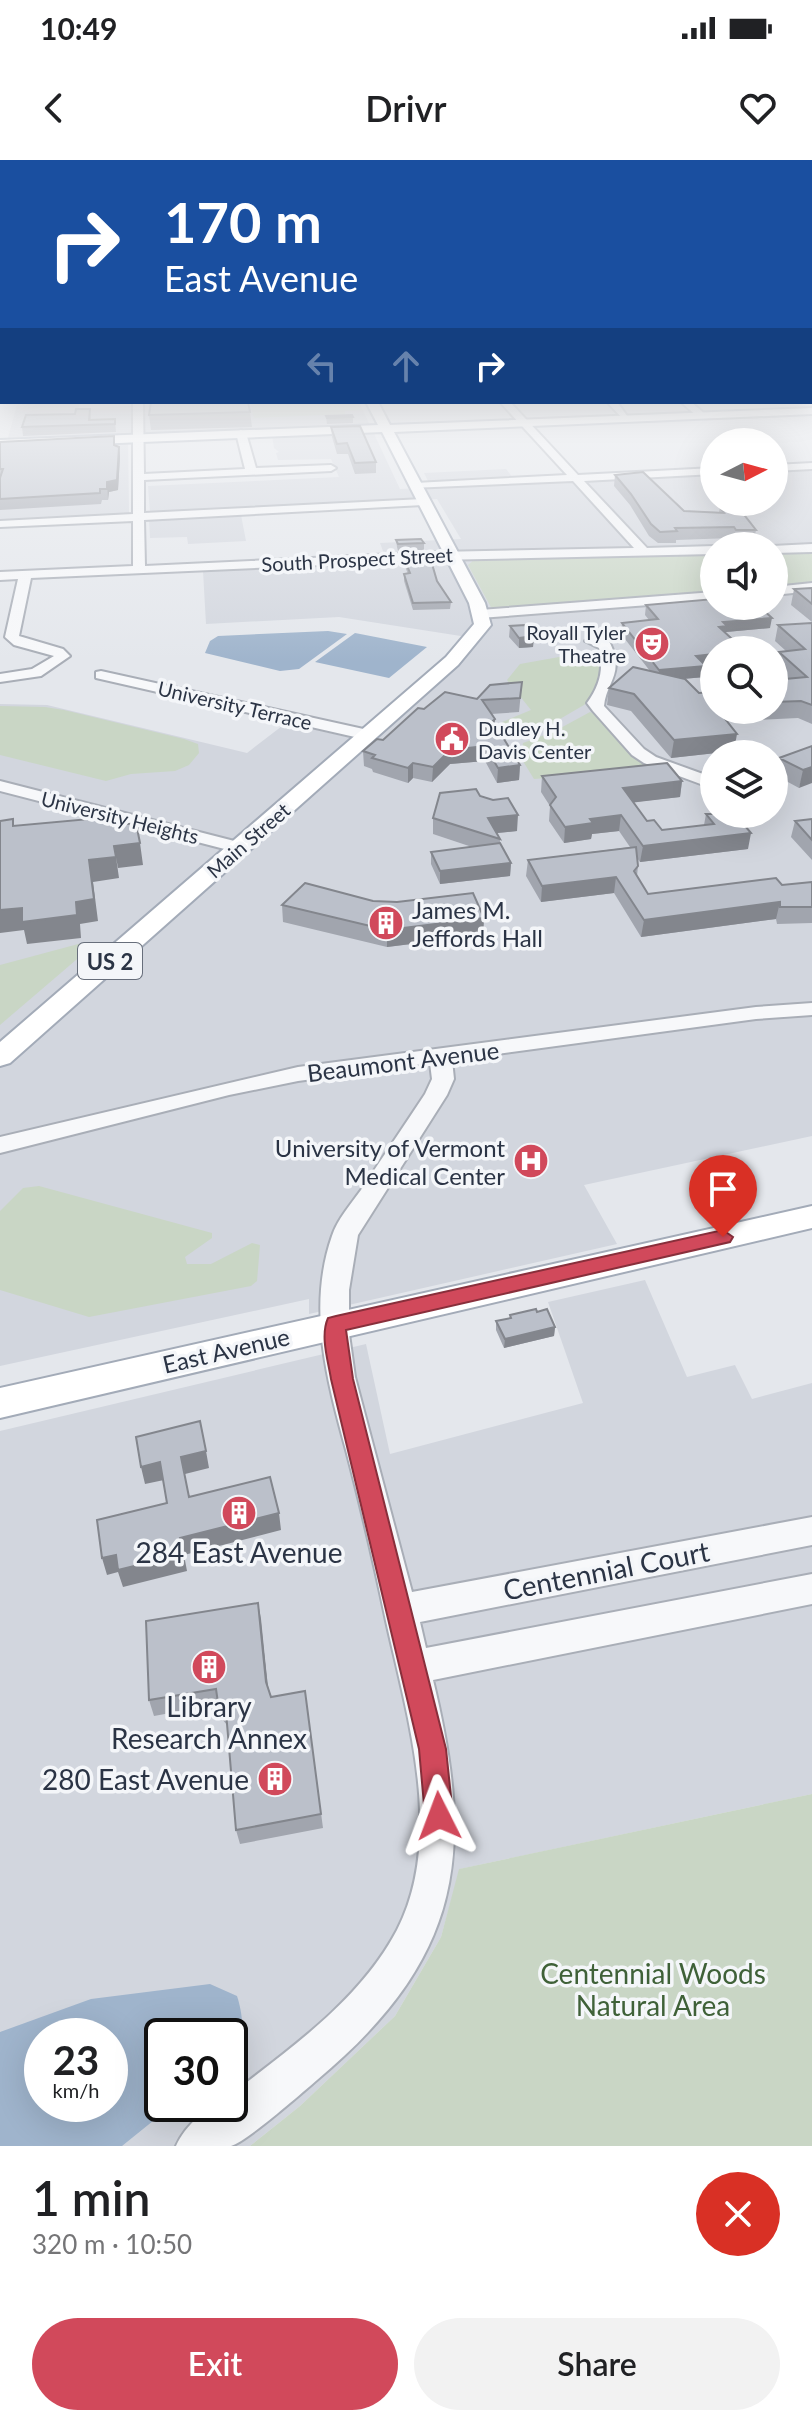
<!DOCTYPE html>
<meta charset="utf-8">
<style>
body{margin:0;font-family:Lato,sans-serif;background:#f2f2f2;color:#202124;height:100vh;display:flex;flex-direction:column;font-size:30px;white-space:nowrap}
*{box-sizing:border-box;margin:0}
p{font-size:26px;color:#757577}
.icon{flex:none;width:44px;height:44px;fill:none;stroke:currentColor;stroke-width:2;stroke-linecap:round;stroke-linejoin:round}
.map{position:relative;height:1986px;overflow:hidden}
.panel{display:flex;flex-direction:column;background:#fff;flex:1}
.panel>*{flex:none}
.top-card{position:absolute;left:0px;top:0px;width:812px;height:244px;box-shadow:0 8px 32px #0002;background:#1a4fa0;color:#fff;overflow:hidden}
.needle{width:52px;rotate:84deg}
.controls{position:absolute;left:700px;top:268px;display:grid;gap:16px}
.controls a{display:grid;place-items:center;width:88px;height:88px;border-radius:50%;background:#fff;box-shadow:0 8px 32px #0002;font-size:40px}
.speed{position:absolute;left:24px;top:1858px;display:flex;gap:16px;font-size:40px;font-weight:700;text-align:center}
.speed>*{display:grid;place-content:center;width:104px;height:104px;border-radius:50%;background:#fff;box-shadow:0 8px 32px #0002;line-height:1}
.speed small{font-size:20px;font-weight:400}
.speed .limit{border:4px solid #111;border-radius:12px;background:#fff;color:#111}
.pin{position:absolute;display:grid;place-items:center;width:68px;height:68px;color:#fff;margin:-82px -34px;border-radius:50% 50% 50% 0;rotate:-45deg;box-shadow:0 0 8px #0007}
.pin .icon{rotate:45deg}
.me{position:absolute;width:88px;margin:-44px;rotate:357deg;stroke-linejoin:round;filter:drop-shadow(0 0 6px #0008)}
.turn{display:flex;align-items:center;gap:28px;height:168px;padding:0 32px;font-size:36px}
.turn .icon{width:104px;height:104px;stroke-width:2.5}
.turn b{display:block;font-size:56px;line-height:68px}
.lanes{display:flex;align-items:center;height:76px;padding:0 32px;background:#0003;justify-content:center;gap:40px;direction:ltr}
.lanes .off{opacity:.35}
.round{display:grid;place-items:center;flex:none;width:84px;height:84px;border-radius:42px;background:#f2f2f2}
.summary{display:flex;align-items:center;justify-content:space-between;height:136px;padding:0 32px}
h1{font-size:48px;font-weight:600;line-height:60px}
.cta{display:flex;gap:16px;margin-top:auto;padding:16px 32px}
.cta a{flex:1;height:92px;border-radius:48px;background:#d1495b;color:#fff;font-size:32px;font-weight:600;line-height:92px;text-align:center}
.cta a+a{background:#f2f2f2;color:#202124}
.status{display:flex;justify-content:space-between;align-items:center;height:56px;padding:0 40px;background:#fff;direction:ltr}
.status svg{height:22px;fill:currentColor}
header{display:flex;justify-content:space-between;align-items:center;height:104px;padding:0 32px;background:#fff;font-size:36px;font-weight:600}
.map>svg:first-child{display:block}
</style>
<div class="status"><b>10:49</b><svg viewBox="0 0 49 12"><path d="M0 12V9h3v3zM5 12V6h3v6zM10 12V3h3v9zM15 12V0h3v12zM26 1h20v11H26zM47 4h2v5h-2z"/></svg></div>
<header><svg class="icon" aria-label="back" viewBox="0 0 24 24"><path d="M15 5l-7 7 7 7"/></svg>Drivr<svg class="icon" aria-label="heart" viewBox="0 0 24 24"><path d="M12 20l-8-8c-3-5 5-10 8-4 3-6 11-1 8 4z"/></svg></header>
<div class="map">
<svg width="812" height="1986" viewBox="0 0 812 1986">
<rect width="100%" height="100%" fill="#e4e7ec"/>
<path fill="#d2d6de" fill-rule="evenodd" d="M79,242V249L193,242H359L400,329L714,314V342H774V311L812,309V976L584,1025L617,1084L309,1154V1139L0,1206V544L47,545L247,593L286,563L369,582L461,501L480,479L339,457L206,464L203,411L387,402L380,383L461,379L437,339L150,352L148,326L339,317L331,299L278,300L276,293L279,292L274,288L271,269L128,276L129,353L0,360V286L6,285L17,245ZM714,386H774V446H714ZM714,490H774V550H714ZM714,594H774V654H714Z
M506,309L514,319L429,323L424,313Z
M241,355L246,381L188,384L187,377L150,378L149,360Z
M645,1120L687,1217L735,1205L752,1239L812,1223V1634L460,1709L441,1777L395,1856L300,1946L250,1986H0V1271L366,1184L390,1294L583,1243L548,1142ZM42,1876H110V1944H42ZM162,1876H230V1944H162Z"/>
<path fill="#c9d6c5" d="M357,242L361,250L345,251V254L254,258L250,243Z
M812,390V425L774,429V391Z
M714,392V434L493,451L468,405L475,399Z
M587,492L592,497L598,495L605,504L594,535L584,545L541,570L511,576L502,562L531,550L507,520L520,504Z
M0,546L45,547L64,550L184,579L198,584L199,593L189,605L175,611L131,614L106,621L0,595Z
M590,552L597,555L657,609L534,619L516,590L522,588L523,583L555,571Z
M82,783L91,785L90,788L0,865V805Z
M39,1026L212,1073V1078L185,1097L187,1104H211L252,1083L260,1085L257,1121L251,1126L89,1157L0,1130V1051L23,1028Z
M812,1634V1986H250L300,1946L395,1856L441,1777L459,1709Z"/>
<path fill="#9fb4cc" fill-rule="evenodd" d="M328,471L347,474L299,509L280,511L205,493L210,481L218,476Z
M355,473L427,487L389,518L315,502Z
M210,1824L237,1836C243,1854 247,1884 230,1898V1876H162V1944H174L122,1986H0V1872L91,1839ZM42,1876H110V1944H42Z"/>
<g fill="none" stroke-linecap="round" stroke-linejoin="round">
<defs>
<path id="minor" d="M133,242H143L144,314L245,309L236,273L241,270L246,273L256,308L331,305L336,308L331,311L144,320V353L423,339L429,342L423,345L144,360L145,406L436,392L634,388L573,321L411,328V324L415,323L567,315L500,242H510L578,315L714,308V314L584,321L647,388L714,386V394L436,400L31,418L19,476L63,489L70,496L41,516L0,522V514L32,509L54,496L14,485L5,477L18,419L0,420V412L133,406V361L0,367V361L133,354Z
M607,242H617L630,260H624Z
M681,242H691L706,255L698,257Z
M812,303V309L774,311V305Z
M812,384V392L774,393L772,386Z
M812,423V431L774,435V427Z
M714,432V440L480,458L473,454L480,450Z
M592,477L610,483C625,514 606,522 604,546L644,589L656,597L714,618V629L644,603L632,595L593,551L587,543C600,525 604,509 599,488L585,481Z
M101,511L368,570L376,575L368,580L96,518V512Z
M0,621L246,684L249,688L240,693L0,631Z
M812,843V855L756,859L452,900L454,919L447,935L358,1075L349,1130V1174L355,1217L412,1432L812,1357V1385L420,1462L426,1488L812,1414V1444L433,1520C476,1697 461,1799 317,1920C303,1932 245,1983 231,1986C214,1986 193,1986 176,1986C185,1966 207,1944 230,1944V1935C291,1888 360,1840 397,1770C445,1677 407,1556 386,1461C374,1404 361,1347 346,1290C327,1221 307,1147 332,1076C337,1060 351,1044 361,1030C382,998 404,966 425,934L432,919L430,903L298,921L229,935L0,993V977L298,907L756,847Z"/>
<path id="major" d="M366,242H378L390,265L812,248V254L394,272L485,443L491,465L458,505L10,903L0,906V882L446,497L474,464L469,443L382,272L0,288V280L378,265Z
M812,1046V1068L0,1258V1228Z"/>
</defs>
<use href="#minor" stroke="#a9aeb7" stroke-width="4"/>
<use href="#major" stroke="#a3abb8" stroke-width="4"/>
<use href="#minor" fill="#f7f8fa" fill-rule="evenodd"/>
<use href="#major" fill="#fff" fill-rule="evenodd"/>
</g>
<path fill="#a1a5ae" d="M90,249L91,260L115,259L116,272L23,276L22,267Z
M250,252L252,267L151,270L149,255Z
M326,256L353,257V263L327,264Z
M331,267L376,302V313L355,314L348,294H337L332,277Z
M0,282L119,287L120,297L118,330L109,332L108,340H102L101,344L0,350Z
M615,315L684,351L719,352L720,347L756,370L754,381L735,382L732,378L676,380V383H658L649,376L630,345L614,326Z
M396,380L424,383V390L398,391L397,387Z
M404,398L437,421L451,442L450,449L413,450L404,421V414H408L404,404Z
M812,428V462L791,445L794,429Z
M646,445L770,468L726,472L706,505L705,517L683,519L714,550H774V520L787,519L776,508L779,492L786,491L775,481L778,465L812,463V564L798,558L759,560L756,556L726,560L734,591L671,598L631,551L607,545L609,528L650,511L621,474L622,463L649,460L645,455Z
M510,466L534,476L533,487L519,488L509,477Z
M522,522L519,552L491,554L494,571L520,605L519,620L497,623L485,601L450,604L432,622L413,618L408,623L373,612L372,609L364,606L363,591L383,580L424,549L477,539Z
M812,586L799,628L775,615L779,598Z
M542,616L682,621L680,637L634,642L647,661L662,670L704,665L706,654L748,689L640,702L637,698L638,706L637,716L648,734L782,725L812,722V763L777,764L776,759L641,777L614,733L541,742L526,716L528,700L630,687L619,671L592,674L591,679L564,683L549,661L550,646L541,632Z
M480,636L517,671L497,673L500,679V683L511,703L510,716L440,724L431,704V692L472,687L433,674V658Z
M812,659V700L791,677L795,661Z
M373,741L484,758L483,775L387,787L283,762L282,745Z
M537,1152L555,1167L554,1176L504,1188L496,1170V1161L510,1158V1155Z
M258,1443L268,1526L271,1537L305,1531L323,1668L240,1684L236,1670L227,1565L222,1559L219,1544L154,1556L149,1540Z"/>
<path fill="#83868d" d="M119,287L120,297L118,330L109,332L108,340L107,322Z
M772,458L770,468L726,472V477L719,467L723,462Z
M534,476L533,487L519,488V478Z
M714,494V504L695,506L696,496Z
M706,506L705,517L658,521L659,510Z
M714,550H757L756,556L711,562Z
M495,559L494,574L484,569Z
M737,574L734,591L671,598L674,580Z
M485,586V601L450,604L432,622L433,607L450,590Z
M413,603V618L408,623V608Z
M520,605L519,620L497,623L498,608Z
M812,607V623L799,628L803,610Z
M682,621L680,637L621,644L623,628Z
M518,655L517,671L487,674L488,658Z
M621,655L619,671L592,674L591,679L564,683L565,667L590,659Z
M751,673L748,689L640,702L643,686Z
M140,683L143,705L118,708L114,686Z
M116,697L119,718L93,722L98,761L80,764L81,778L27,784L24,770L0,773V750L76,742L89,700Z
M511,703L510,716L440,724V711Z
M616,717L614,733L541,742L542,726Z
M780,742L776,759L641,777L644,760Z
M484,758L483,775L387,787V770Z
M555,1167L554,1176L504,1188L505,1179Z
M206,1291L209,1308L185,1314L181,1297Z
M160,1302L164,1320L145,1324L141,1307Z
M279,1353L281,1370L184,1395L187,1411L123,1427L118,1412L107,1415L102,1398Z
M258,1443L261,1459L269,1538L266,1522Z"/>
<path fill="#bbc0ca" stroke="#83868d" stroke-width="2" d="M151,242H248L250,252L149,255Z
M76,249H90L89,260L115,259V264L22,267L26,255L75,254Z
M352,255L353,257L327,258L326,256Z
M360,266L376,302L355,303L347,283L337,284L331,267Z
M114,276V285L119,287L117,320L107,322V329H100V333L0,339V318L3,309H0V282Z
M643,312L684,351L724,353L720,347H738L756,370H736L734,367L675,368L677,371L660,372L651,364L631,334L615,315Z
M421,379L424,383L398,384L396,380Z
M430,397L437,421L451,442L413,443L404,414L410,413L404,398Z
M812,428V444L794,429Z
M714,439V446H759L772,458L723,462L727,466L719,467L744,490H714V494L696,496L706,506L659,510L622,463L658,459L646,445Z
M812,463V545L801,541L774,542V520L807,517L779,492L805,489L778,465Z
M525,465L534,476L519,478L510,466Z
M633,507L685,519L699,533L714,532V550H718L737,574L674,580L634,534L609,528Z
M522,522L520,538L482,540L495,559L484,569L499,571L520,605L498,608L485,586L450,590L433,607L413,603L408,608L372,598L375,595L363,591L377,579L383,580L418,548L424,549L445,532L477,539L490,525Z
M812,586V607L803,610L779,598Z
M667,603L682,621L623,628L647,661L654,660L662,670L714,664L706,654H735L751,673L643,686L621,655L590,659L593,663L565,667L550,645L556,637L542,616Z
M476,629L480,636L493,640L508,638L518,655L488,658L500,679L433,658L440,633Z
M111,657L112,666L136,663L140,683L114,686L116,697L89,700L94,739L76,742L77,755L22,762V748L0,750V661L13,659V666Z
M812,659V680L795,661Z
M500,683L511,703L440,711L431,692Z
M636,687L638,706L634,711L648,734L776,718L782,725L812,722V747H780V742L644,760L616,717L542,726L528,700Z
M305,723L373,741L397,742L473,733L484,758L387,770L282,745Z
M536,1149L537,1152L547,1149L555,1167L505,1179L496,1161L511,1158L510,1155Z
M200,1261L206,1291L181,1297L189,1337L270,1317L279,1353L180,1378L183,1394L118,1410L116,1395L102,1398L97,1360L167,1343L160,1302L141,1307L136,1277Z
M258,1443L266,1522L271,1537L305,1531L321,1654L236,1670L226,1552L218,1543L216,1529L149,1540L146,1461Z"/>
<linearGradient id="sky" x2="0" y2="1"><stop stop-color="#8bb4dd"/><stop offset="0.45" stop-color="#f3f4f6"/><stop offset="1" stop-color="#f3f4f6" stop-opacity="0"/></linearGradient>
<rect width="812" height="502" fill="url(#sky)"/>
<path fill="#d1495b" stroke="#882f3b" stroke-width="2" d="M723,1070L733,1077L730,1082L346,1170L353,1219L446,1589L453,1656L449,1666L439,1670L429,1666L425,1656L419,1589L331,1219C328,1200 320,1176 328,1158L336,1156Z"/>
<defs>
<symbol id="theatre-disc" viewBox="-11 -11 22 22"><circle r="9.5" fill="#d1495b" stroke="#f4f6f9"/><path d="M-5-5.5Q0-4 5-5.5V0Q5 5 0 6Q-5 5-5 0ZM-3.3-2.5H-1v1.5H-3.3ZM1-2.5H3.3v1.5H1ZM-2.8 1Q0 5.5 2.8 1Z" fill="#fff"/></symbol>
<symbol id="civic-disc" viewBox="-11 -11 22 22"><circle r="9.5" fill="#d1495b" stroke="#f4f6f9"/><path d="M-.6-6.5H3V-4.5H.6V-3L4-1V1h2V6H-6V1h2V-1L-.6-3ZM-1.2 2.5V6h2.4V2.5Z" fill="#fff"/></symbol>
<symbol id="building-disc" viewBox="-11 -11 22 22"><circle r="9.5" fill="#d1495b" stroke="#f4f6f9"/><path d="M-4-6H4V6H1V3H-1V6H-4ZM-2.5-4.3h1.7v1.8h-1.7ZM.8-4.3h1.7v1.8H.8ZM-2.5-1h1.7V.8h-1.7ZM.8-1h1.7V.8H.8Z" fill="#fff"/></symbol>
<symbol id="hospital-disc" viewBox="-11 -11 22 22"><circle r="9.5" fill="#d1495b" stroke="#f4f6f9"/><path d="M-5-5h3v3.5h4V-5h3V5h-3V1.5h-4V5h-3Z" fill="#fff"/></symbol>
</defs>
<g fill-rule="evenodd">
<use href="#theatre-disc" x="632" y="464" width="40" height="40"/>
<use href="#civic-disc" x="432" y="559" width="40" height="40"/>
<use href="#building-disc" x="366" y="743" width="40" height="40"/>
<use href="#hospital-disc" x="511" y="981" width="40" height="40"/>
<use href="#building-disc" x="219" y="1333" width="40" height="40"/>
<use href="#building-disc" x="189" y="1487" width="40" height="40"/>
<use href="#building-disc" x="255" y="1599" width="40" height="40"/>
</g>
<g text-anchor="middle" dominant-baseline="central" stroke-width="7" stroke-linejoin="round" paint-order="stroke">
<g font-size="20" fill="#2b3445" stroke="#f4f6f9">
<text transform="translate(357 399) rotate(-3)">South Prospect Street</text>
<text transform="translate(235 545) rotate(13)">University Terrace</text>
<text transform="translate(120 657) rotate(14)">University Heights</text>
<text transform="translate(248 680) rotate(-41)">Main Street</text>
</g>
<g font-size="20" fill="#2b3445" stroke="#f4f6f9" text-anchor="end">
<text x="626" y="472">Royall Tyler<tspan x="626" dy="23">Theatre</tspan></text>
<text x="478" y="568" text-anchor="start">Dudley H.<tspan x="478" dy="23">Davis Center</tspan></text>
</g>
<rect fill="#f4f6f9" stroke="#676e7b" stroke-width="2" x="78" y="783" width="64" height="36" rx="6"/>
<g font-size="22" font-weight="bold" fill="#2b3445">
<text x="110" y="801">US 2</text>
</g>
<g font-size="24" fill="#2b3445" stroke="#f4f6f9" text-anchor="start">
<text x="412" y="749">James M.<tspan x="412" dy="28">Jeffords Hall</tspan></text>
<text x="505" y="987" text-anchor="end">University of Vermont<tspan x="505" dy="28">Medical Center</tspan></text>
</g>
<g font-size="24" fill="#2b3445" stroke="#f4f6f9">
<text transform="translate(403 901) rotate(-7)">Beaumont Avenue</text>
<text transform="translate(226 1190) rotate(-13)">East Avenue</text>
</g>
<g font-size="28" fill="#2b3445" stroke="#f4f6f9">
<text x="239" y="1392">284 East Avenue</text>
<text x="209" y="1546">Library<tspan x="209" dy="32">Research Annex</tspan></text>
<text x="249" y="1619" text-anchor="end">280 East Avenue</text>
</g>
<g font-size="28" fill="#2b3445" stroke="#f4f6f9">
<text transform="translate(606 1410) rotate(-11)">Centennial Court</text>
</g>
<g font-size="28" fill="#3f6138" stroke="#f4f6f9">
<text x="653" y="1813">Centennial Woods<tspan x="653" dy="32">Natural Area</tspan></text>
</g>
</g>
</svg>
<div class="controls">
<a><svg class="needle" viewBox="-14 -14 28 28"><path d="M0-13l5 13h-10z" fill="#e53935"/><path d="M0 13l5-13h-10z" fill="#757577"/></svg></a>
<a><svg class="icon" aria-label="sound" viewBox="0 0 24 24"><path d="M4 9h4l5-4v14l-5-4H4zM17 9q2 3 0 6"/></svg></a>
<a><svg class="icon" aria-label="search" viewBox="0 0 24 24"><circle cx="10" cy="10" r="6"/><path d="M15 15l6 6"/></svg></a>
<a><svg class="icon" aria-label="layers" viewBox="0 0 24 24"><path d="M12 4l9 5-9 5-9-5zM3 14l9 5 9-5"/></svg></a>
</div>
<div class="speed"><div>23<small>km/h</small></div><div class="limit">30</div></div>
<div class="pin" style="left:723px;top:1077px;background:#d93025"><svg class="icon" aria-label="arrive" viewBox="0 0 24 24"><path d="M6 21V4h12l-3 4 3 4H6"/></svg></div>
<svg class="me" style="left:439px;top:1656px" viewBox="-20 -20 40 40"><path d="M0-17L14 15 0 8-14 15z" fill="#d1495b" stroke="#fff" stroke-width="4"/></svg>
<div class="top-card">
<div class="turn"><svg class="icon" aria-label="right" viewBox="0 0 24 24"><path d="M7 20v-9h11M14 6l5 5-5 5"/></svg><div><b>170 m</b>East Avenue</div></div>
<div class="lanes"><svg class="icon off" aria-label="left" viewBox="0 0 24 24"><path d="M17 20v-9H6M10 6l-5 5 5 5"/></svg><svg class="icon off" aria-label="ahead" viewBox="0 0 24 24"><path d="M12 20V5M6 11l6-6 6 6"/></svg><svg class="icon" aria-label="right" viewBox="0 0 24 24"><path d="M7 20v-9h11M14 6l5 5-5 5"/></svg></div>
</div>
</div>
<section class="panel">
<div class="summary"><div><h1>1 min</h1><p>320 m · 10:50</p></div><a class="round" style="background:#d93025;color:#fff"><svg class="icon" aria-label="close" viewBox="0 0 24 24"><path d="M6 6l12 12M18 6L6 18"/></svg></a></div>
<div class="cta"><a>Exit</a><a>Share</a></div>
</section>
